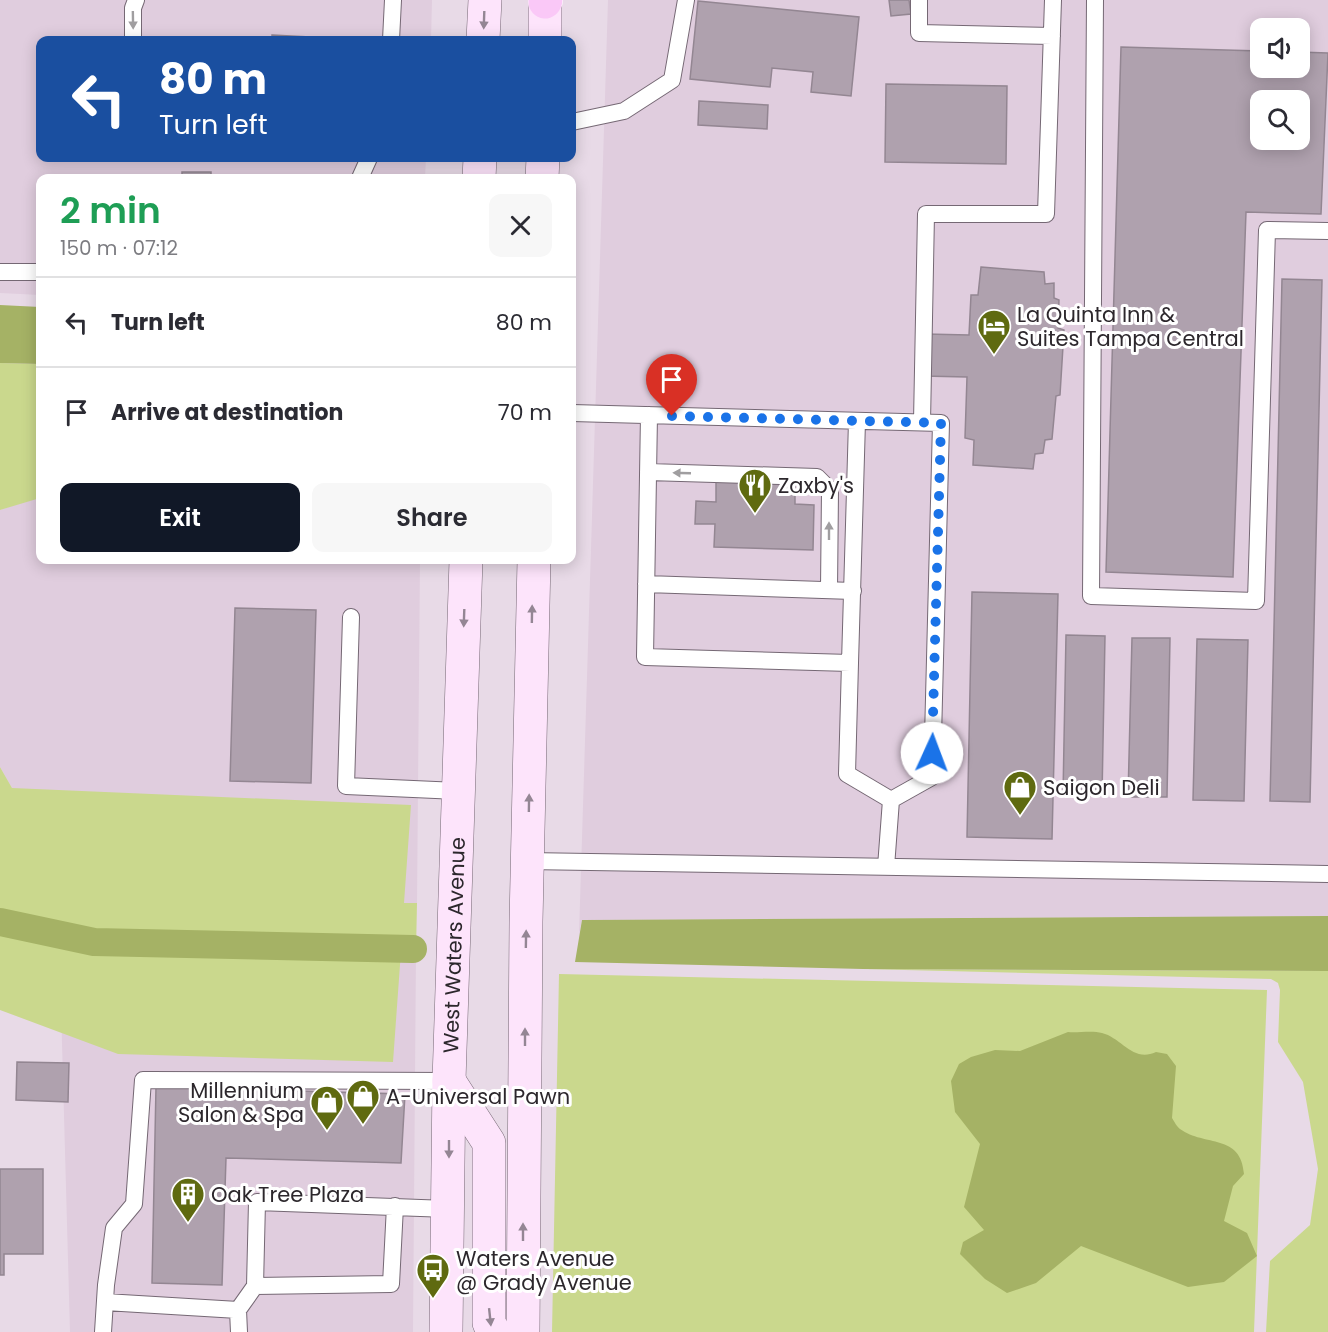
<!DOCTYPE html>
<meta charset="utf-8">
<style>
body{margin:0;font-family:Poppins,sans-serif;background:#f7f7f7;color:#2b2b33;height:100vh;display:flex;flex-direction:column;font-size:22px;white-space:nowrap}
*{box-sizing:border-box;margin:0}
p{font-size:20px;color:#7c7c81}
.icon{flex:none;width:33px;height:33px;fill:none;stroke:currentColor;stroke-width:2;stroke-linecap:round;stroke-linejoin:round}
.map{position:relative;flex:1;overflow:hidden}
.drawer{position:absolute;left:36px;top:174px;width:540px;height:390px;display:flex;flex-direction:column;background:#fff;border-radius:12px;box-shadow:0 3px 15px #0003}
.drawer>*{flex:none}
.guide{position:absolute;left:36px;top:36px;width:540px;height:126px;border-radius:12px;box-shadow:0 3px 15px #0003;background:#1a4fa0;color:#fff;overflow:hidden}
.buttons{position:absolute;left:1250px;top:18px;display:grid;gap:12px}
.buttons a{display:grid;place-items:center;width:60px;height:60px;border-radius:12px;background:#fff;box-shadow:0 3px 15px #0003;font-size:30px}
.pin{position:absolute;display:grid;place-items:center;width:51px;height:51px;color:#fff;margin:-62px -26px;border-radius:50% 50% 50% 0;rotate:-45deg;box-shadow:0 0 6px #0007}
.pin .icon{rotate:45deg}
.me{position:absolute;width:66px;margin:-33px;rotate:2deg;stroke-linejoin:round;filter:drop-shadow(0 0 4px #0008)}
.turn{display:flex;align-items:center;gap:21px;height:126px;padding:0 24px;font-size:27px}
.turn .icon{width:78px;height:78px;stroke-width:2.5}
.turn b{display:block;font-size:42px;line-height:51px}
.round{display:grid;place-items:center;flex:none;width:63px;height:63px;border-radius:12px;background:#f7f7f7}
.overview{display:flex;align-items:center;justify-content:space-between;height:102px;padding:0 24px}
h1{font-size:36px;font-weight:600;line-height:45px;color:#1e9e55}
.action{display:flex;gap:12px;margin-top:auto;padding:12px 24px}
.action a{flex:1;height:69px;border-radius:12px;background:#111827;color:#fff;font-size:24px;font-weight:600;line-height:69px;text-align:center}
.action a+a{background:#f7f7f7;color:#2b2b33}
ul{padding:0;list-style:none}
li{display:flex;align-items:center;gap:18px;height:90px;padding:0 24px;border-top:2px solid #e1e1e2}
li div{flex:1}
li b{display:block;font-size:22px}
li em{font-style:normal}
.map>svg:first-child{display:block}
</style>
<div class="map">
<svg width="1328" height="1332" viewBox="0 0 1328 1332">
<rect width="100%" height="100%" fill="#e8dae7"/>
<path fill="#e0cdde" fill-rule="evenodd" d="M0,0H432L431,40H40V158H426L425,178H40V295L0,293Z
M608,0H1328V916L582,920L579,935ZM1260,28H1299V68H1260ZM1260,100H1299V140H1260Z
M38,497L40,560H420L417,903L213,902L22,806L0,767V510Z
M59,935L416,951L413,1332H70Z"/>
<path fill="#cad88d" d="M0,363L40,364V498L0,510Z
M0,767L12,788L411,805L404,903H417L416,951H401L393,1062L118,1054L0,1010Z
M863,969L1328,971V1332H1266L1270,1261L1310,1225L1318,1169L1303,1082L1278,1042L1280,990L1278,983L1271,979Z
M559,974L1267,990L1254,1332H552Z"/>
<path fill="#a5b265" d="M0,305L40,307V364L0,363Z
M1328,916V971L863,969L575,962L582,920Z
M1068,1032C1078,1033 1092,1030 1102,1033C1122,1038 1133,1063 1156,1052L1167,1054L1176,1066L1172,1118C1174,1121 1177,1127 1180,1129C1205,1147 1241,1133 1244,1174L1233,1186L1224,1221L1247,1233L1257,1256L1224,1282L1188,1287L1081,1246L1036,1283L1007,1293L985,1279L960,1254L963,1242L984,1230L964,1207L980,1144L955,1112L951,1081L959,1064L971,1057L995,1050L1020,1051Z"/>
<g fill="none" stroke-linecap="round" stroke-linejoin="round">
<path stroke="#a5b265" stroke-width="28" d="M0,922L94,942L413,949"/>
</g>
<path fill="#afa1ae" stroke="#938692" stroke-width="1.5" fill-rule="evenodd" d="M889,0H909L911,14L891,16Z
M698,1L859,17L851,96L811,92L813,72L772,68L770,87L690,79Z
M272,35L368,40H272Z
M1121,47L1260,51V68H1299V52L1328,53L1321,214L1246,212L1233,577L1106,572ZM1260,100H1299V140H1260Z
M886,84L1007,86L1006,164L885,162Z
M699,101L768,105L767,129L698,125Z
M182,172H211V178H182Z
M981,267L1044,272L1045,284L1054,283V298L1059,300L1058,328L1064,330L1060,395L1056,396L1052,439L1045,440L1043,453L1035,454L1033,469L973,465L974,440L965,438L967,377L923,376L926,334L969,335L971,295H978Z
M1282,279L1322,280L1310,802L1270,801Z
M716,479L795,482V504L814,505L813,550L714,547L715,524H695L696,501L716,502Z
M972,592L1058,594L1052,839L967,837Z
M235,608L316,610L311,783L230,781Z
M1066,635L1105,636L1102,796L1063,795Z
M1132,638H1170L1167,797H1128Z
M1197,639L1248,640L1244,801L1193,800Z
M17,1062L69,1063L68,1102L16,1100Z
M156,1087L405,1094L401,1163L226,1158L222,1285L152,1283Z
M0,1169H43V1254H4V1275H0Z"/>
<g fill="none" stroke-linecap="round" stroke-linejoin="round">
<defs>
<path id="service" d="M919,0V33L1052,36
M1095,0L1091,596L1256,601L1267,230L1328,231
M133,40V8L136,0
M391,40L393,0
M572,122L624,111L672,80L686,0
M360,178L369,158
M0,272H40
M572,413L941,423L932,777L891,800L886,867
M649,415L645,657L850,663L847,774L891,800
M922,422L926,214H1046L1053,0
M648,472L817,477L830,490L829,590
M646,584L853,591
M351,617L346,786L458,791
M850,663L857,421
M527,861L1328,874
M255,1286L257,1202L448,1209
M105,1302L238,1310L255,1286L391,1284L395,1206
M238,1310L239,1332
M103,1332L106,1285L114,1228L134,1204L143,1080L449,1081"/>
<g id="secondary">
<path d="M483,40L485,0"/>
<path d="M545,40V0"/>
<path d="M479,178L480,158"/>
<path d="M542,178L543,158"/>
<path d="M449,1081L489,1143V1323L494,1332"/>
<path id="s1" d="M446,1332L449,1081L466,560"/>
<path d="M523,1332L526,922L534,560"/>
</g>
<path id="primary" d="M545,2L546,0"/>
</defs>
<use href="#service" stroke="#756874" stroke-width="18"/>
<use href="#secondary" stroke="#756874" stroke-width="34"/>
<use href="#primary" stroke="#fff" stroke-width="34"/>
<use href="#service" stroke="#fff" stroke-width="16"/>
<use href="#secondary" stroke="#fde4fb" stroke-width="33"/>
<use href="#primary" stroke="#fac8f7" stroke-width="33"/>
</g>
<defs><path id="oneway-solid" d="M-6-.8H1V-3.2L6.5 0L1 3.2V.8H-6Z" transform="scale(1.5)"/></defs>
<g fill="#a09ea0">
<use href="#oneway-solid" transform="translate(133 20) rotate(89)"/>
<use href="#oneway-solid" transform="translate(682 473) rotate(-178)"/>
<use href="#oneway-solid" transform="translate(829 531) rotate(-90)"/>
</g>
<g fill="#948694">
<use href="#oneway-solid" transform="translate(484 20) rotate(92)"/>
<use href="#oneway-solid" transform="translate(532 614) rotate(-89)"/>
<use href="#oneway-solid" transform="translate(464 618) rotate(92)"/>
<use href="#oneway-solid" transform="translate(529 803) rotate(-89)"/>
<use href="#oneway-solid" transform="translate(526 939) rotate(-89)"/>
<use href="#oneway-solid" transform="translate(525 1037) rotate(-90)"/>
<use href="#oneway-solid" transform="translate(449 1149) rotate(90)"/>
<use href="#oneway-solid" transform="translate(523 1232) rotate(-90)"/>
<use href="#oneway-solid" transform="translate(490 1317) rotate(84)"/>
</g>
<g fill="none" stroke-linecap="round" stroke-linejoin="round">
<path stroke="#1a73e8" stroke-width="10" stroke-dasharray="0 18" d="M672,416L941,423L932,753"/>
</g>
<defs>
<symbol id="hotel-pin" viewBox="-11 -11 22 30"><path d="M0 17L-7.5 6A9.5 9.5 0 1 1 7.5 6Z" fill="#5f6a10" stroke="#fff"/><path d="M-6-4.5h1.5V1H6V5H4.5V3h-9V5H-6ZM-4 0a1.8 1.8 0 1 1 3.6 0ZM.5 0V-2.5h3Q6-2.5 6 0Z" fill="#fff"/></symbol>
<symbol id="restaurant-pin" viewBox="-11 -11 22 30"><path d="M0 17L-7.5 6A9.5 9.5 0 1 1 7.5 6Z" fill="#5f6a10" stroke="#fff"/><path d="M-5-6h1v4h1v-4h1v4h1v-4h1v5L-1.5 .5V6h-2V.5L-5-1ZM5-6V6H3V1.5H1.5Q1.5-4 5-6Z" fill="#fff"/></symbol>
<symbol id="shop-pin" viewBox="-11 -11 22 30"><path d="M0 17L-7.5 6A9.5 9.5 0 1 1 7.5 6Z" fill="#5f6a10" stroke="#fff"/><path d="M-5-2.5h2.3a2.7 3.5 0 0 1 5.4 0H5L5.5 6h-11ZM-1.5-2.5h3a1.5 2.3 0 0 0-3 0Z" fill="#fff"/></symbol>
<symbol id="building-pin" viewBox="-11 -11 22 30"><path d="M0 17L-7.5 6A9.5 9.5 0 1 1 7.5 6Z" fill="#5f6a10" stroke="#fff"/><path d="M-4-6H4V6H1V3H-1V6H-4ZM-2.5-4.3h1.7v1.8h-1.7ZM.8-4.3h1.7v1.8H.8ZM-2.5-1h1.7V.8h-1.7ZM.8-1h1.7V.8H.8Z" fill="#fff"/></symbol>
<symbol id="bus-pin" viewBox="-11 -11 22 30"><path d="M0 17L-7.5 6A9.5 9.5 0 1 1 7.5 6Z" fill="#5f6a10" stroke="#fff"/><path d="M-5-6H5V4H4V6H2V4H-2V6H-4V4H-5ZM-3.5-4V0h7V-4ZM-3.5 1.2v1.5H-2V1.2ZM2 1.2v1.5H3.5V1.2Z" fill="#fff"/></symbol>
</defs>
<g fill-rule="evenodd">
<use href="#hotel-pin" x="975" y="307" width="38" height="52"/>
<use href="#restaurant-pin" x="736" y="466" width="38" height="52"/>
<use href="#shop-pin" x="1001" y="768" width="38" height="52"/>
<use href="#shop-pin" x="344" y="1077" width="38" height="52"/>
<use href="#shop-pin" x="308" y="1083" width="38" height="52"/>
<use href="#building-pin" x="169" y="1175" width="38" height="52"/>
<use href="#bus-pin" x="414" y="1251" width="38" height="52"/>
</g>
<g text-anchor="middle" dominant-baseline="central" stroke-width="6" stroke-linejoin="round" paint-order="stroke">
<g font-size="21" fill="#2c272c" stroke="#fff" text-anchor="start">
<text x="1017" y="314">La Quinta Inn &amp;<tspan x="1017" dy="24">Suites Tampa Central</tspan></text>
<text x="778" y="485">Zaxby's</text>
<text x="1043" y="787">Saigon Deli</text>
<text x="304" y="1090" text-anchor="end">Millennium<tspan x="304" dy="24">Salon &amp; Spa</tspan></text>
<text x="386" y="1096">A-Universal Pawn</text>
<text x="211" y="1194">Oak Tree Plaza</text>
<text x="456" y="1258">Waters Avenue<tspan x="456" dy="24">@ Grady Avenue</tspan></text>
</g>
<g font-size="21" fill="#2c272c" stroke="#fff">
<text stroke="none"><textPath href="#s1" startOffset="387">West Waters Avenue</textPath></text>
</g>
</g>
</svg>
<div class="buttons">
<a><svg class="icon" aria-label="sound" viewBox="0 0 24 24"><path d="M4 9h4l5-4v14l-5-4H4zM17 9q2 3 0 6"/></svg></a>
<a><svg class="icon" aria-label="search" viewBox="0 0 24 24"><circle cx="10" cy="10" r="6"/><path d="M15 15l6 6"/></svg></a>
</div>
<div class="pin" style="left:672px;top:416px;background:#d93025"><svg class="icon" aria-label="arrive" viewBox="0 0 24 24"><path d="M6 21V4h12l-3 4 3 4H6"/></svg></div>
<svg class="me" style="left:932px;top:753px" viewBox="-20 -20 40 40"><circle r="19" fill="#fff"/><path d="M0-13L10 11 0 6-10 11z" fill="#1a73e8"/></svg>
<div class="guide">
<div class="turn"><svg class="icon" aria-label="left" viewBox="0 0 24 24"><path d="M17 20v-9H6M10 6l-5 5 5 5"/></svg><div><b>80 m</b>Turn left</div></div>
</div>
<section class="drawer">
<div class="overview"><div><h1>2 min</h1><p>150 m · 07:12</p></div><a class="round"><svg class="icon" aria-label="close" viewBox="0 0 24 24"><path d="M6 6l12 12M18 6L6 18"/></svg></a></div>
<ul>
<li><svg class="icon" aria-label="left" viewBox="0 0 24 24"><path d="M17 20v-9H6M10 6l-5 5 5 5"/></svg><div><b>Turn left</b></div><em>80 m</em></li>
<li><svg class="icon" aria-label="arrive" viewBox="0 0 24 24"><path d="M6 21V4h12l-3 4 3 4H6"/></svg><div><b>Arrive at destination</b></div><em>70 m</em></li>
</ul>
<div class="action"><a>Exit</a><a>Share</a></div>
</section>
</div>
